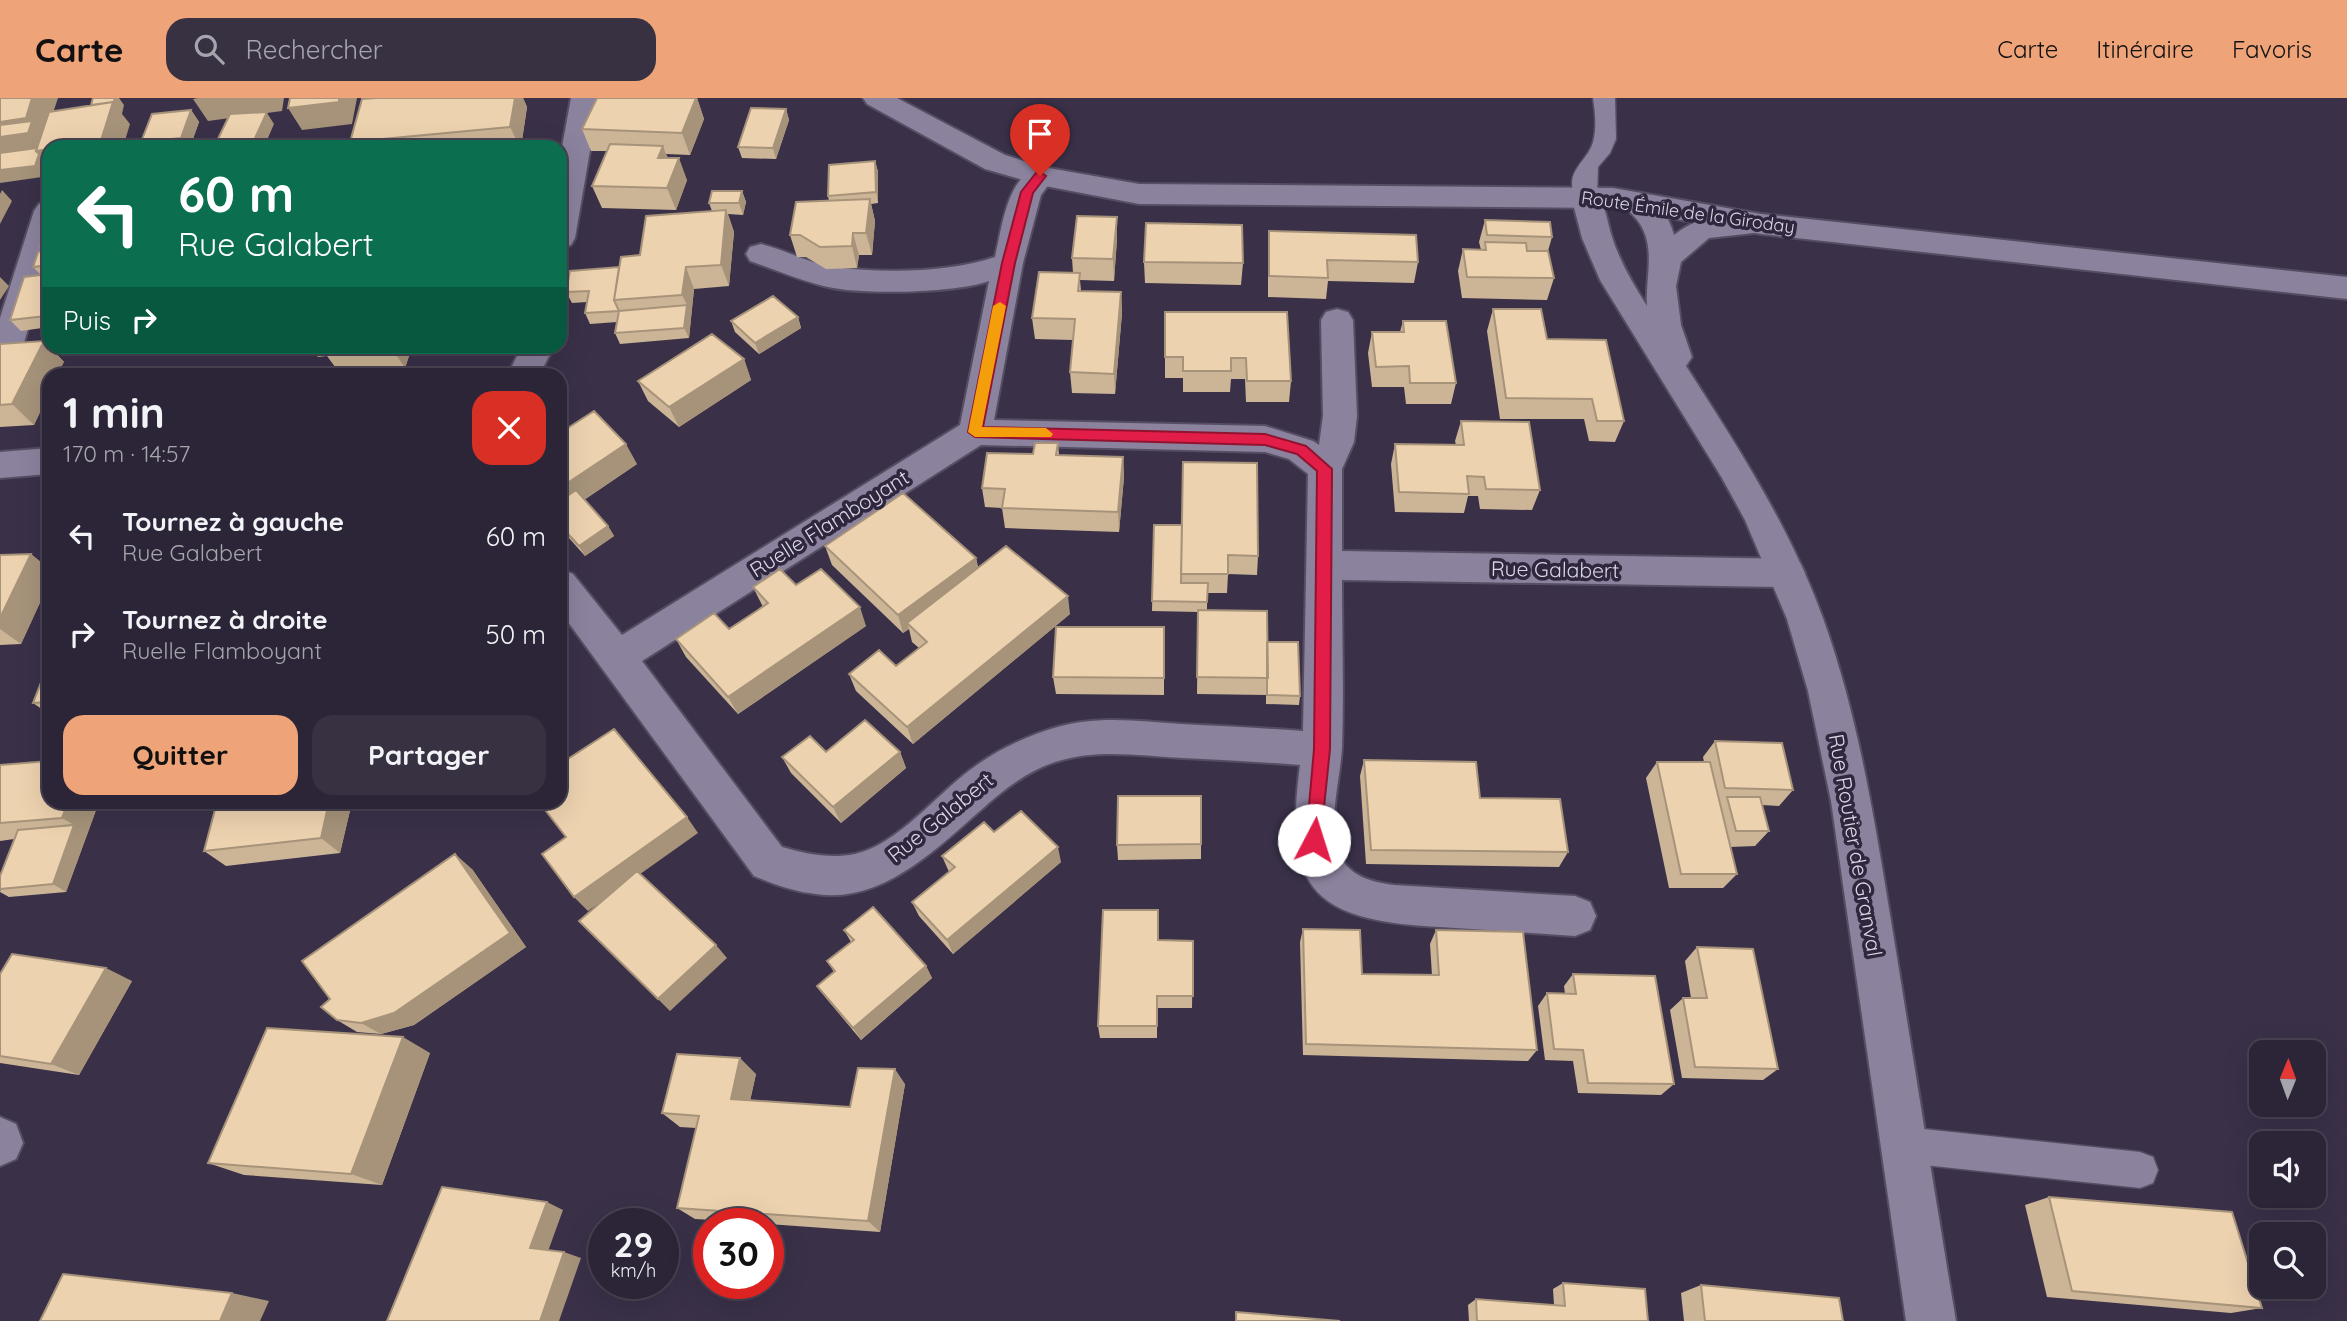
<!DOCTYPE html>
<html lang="fr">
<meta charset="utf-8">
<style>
body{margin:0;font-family:Quicksand,sans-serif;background:#383142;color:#f1f3f6;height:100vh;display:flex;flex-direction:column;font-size:26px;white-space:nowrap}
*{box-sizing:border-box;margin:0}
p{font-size:23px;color:#a6a5ad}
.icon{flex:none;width:38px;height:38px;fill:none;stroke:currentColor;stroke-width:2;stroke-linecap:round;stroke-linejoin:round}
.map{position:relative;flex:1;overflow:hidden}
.panel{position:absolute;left:42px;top:270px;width:525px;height:441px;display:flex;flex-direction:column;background:#2c2537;border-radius:21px;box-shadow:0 7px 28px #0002,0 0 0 2px #484252}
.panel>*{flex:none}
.hud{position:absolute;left:42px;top:42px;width:525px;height:214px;border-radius:21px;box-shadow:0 7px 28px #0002,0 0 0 2px #484252;background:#0b6e4f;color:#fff;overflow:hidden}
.needle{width:46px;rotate:1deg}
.tools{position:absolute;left:2249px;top:942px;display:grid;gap:14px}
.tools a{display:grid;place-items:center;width:77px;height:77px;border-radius:14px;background:#2c2537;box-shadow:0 7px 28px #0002,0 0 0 2px #484252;font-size:35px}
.speed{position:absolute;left:588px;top:1110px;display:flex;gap:14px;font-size:35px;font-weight:700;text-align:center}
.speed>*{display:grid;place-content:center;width:91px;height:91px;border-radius:50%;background:#2c2537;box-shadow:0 7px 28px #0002,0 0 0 2px #484252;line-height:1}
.speed small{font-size:18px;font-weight:400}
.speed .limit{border:10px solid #d22;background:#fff;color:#111}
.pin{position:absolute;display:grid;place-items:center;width:60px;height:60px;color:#fff;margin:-72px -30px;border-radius:50% 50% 50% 0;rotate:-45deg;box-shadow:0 0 7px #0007}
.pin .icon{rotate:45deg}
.me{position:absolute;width:77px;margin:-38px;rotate:5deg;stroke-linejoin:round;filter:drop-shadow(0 0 5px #0008)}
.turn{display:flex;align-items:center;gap:24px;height:147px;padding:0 21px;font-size:32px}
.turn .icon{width:91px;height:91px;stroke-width:2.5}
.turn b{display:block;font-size:49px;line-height:60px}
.then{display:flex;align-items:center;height:66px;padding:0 21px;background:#0003;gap:14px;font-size:26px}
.round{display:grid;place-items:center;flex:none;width:74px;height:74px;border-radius:21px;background:#383142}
.headline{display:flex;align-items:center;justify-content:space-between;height:119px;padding:0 21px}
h1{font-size:42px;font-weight:700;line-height:52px}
.cta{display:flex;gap:14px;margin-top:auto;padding:14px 21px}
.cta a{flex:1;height:80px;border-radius:21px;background:#efa378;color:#111;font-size:28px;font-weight:700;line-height:80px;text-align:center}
.cta a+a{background:#383142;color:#f1f3f6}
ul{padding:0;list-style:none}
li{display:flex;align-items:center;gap:21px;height:98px;padding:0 21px}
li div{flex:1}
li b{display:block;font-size:26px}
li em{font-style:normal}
header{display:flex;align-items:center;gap:42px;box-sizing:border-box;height:98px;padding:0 35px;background:#efa378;color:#111}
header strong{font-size:33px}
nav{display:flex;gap:38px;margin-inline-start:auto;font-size:24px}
.search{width:490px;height:63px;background:#383142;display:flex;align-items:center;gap:18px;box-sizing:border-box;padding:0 24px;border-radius:21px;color:#a6a5ad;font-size:26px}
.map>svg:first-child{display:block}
</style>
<header>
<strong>Carte</strong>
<div class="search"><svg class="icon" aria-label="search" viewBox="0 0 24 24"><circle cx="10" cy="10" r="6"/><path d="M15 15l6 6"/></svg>Rechercher</div>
<nav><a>Carte</a><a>Itinéraire</a><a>Favoris</a></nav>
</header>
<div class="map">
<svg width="2347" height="1223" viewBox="0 0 2347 1223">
<rect width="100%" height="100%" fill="#3a3149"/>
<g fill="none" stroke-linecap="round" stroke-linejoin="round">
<defs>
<path id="service" d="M1593,0H1615L1616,41L1610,55L1598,69L1597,98L1594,103L1586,105L1578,103C1560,75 1588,64 1593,44C1597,29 1595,15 1593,0Z
M1905,1029L2140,1054L2153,1059L2158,1072L2153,1085L2140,1090L1905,1065L1892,1060L1887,1047L1892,1034Z"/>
<path id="minor" d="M571,0H599L575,140L571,147L560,150V60Z
M1040,69L1050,71L1055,78L1041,97L1023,165L994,322L1265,328L1313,343L1319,347L1323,318L1321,222L1326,214L1337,211L1348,214L1353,222L1357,318L1354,344L1342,371V453L1787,461L1800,465L1805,475L1800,485L1787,489L1342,482C1342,538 1344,594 1342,650C1340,684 1327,724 1340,757C1349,779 1373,784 1394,787L1575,798L1590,804L1596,818L1590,832L1575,838C1530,835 1485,832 1440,829C1316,822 1283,795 1300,667C1261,664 1222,662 1183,660C1143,658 1101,651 1062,662C1031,670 1004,691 981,712C936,751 882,806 816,796C795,794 773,786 754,778L560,513V471L573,476L622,537L960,327L989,183C956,195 863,197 828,189C801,183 776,172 750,163L746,156L750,149L761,146C785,152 809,165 833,169C883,175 948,175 995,159C1002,130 1007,77 1040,69ZM981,347L1265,354L1289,361L1308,376L1303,633C1262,630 1222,628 1181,626C1140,623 1095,617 1054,630C1024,639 995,653 970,672C936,697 897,747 855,756C830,761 806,756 782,749L642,563Z
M49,103V162L16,271L11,279L0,283V220L34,113L39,106Z
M522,248H554L540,276H508Z
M49,350V376L0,380V354Z
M0,1019L16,1026L23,1045L16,1061L0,1068Z"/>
<path id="tertiary" d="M1586,88L1596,91C1605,105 1607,123 1612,139C1620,164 1633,186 1647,208C1645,181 1656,151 1640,126C1635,118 1627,112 1622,104L1627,97C1652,90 1668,115 1674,137C1699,116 1740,110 1772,119L1776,126L1772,133L1709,140L1681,164L1676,188L1681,227L1692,259L1686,268C1738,349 1791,431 1824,523C1861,627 1877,738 1895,847C1915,973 1935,1098 1956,1223H1906L1831,703L1808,593L1787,521L1745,422L1722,380L1600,182L1582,140L1571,98L1576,91Z"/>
<path id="secondary" d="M863,0H897L1005,57L1043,69L1139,86L1613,90L1761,116L2347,179V201L1761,136L1613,110L1139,106L1040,87L985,71L867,6Z"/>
</defs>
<use href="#service" stroke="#554e62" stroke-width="3"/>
<use href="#minor" stroke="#554e62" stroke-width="4"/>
<use href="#tertiary" stroke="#554e62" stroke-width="4"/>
<use href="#secondary" stroke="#554e62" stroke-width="4"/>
<use href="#service" fill="#8b829e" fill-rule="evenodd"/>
<use href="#minor" fill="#8b829e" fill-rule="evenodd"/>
<use href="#tertiary" fill="#8b829e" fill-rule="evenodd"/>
<use href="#secondary" fill="#8b829e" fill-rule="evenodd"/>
</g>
<path fill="#ccb596" d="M376,0H523L527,9L521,49H353L350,44Z
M697,0L704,21L690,57L666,56L668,60L687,82L676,112L602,110L592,88L607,53H591L582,31Z
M786,11L789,22L776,61L742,60L738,49Z
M191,12L199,24L190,49H145L141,44Z
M875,63L878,74V105L871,106L875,123L872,157H859L857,170L826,171L806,159H797L790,137L829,103L828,98Z
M742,93L746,104L743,117L728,116L734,134L729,188L694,191L689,240L620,246L615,235L617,224L590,226L585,215L587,204L572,205L566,194L619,169L712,113L709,105Z
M1117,119V141L1114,183L1080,182L1081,193L1121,194L1122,215L1115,296L1072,295L1070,274L1073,242L1035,241L1032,220L1073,175L1072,160Z
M1485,122L1552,139L1548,153L1554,180L1547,202L1462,200L1458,173L1463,151L1481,152L1479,144Z
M49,123V229L21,233L10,222L41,177L33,169L45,153L40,148Z
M1269,133L1418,164L1414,185L1328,183L1326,201L1268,199V155Z
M1144,164L1243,165L1241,187L1145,185Z
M1493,211L1547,241L1624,323L1615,344L1589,343L1584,321H1500L1487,233Z
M1165,214L1291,283L1289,304H1246L1245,281H1231L1230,294H1183V280H1165Z
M798,219L801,230L759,256L735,234L731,223Z
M1403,223L1456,285L1451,306H1406L1404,289H1372L1368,255L1372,234H1400Z
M44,243L64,264L49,276V295L34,327L0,329V246Z
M258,248H475L411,252L405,270L338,273L327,258L318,259L312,251L264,256Z
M744,261L751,282L679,329L648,303L638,283Z
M1461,323L1540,392L1532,412L1480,411L1478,398H1468L1464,415L1395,414L1391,366L1395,346L1456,347L1455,343Z
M560,335L637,366L584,402L608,428L614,438L585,458L560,430Z
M1058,345L1059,357L1123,359L1124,379L1119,434L1005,430L1002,410L985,409L982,390L1033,356Z
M1154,427L1258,458L1257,477L1228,476L1227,495H1207V512L1267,544L1300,598L1299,607L1266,606V597L1197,596L1198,514L1152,513Z
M825,448L976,460L978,469L1070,516L913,646L856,593L849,576L896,568L919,550L912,544L909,531L903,535L832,467Z
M31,456L49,471V485L21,546L0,547V457Z
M796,487L866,528L738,616L686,559L676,541L729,531L763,509L753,489Z
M1164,529V597L1056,596L1053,579Z
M49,564V616L33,605Z
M1715,643L1793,692L1779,708L1762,707L1769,733L1755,748L1730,749L1737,776L1723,790H1669L1646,680L1657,664H1704L1703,659Z
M826,654H900L906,670L841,725L791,675L782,659Z
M1364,662L1480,700L1568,754L1559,769L1366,766L1360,678Z
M0,667L99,704L66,794L9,799L0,794L14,741L0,743Z
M352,704L340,755L226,768L204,753Z
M1201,746V761L1118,762L1117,747Z
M942,758L1061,764L953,856L919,818L912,804L949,774Z
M472,771L526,849L414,927L381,936L357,934L337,922Z
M1303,831L1362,876L1432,877L1430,846L1436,832L1537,952L1528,963L1303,957L1300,844Z
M844,832L926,868L932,880L861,942L826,900L817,888L834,874L827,863L851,844Z
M1158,842L1193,843L1192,910H1157V940H1100L1098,928Z
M1697,849L1778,971L1763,982L1682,980L1670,912L1683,900H1691L1685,863Z
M0,876L132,883L79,977L0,965Z
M1573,876L1674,986L1661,997L1578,995L1573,963L1545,962L1538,908L1547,895L1565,896L1564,888Z
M430,955L382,1087L244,1077L208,1065Z
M756,976L750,1003L850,1009L905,986L880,1134L768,1126V1125L695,1121L677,1110L696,1030L680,1029L662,1015Z
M2049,1099L2262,1210L2231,1215L2047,1199L2025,1107Z
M1563,1185L1648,1223H1469L1468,1207L1476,1201L1554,1207L1553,1191Z
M1701,1187L1843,1223H1684L1681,1195Z"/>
<path fill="#a6937a" d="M32,0H58L45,39L49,51V88L42,79L0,85V24Z
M115,0H119L124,7L122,16L130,26L123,49H99Z
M198,0H284L282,13L267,15L274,26L264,49H251L267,15L208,23L193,1Z
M339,0H357L352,26L302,32L288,10Z
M515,0H523L527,9L521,49H520L510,29Z
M697,0L704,21L690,57L682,35Z
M786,11L789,22L776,61L773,50Z
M191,12L199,24L190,49H187L181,40Z
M663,48L671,70L658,60Z
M679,60L687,82L676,112L667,90Z
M875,63L878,74V105L876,94Z
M2,92L12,103L0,126V96Z
M742,93L746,104L743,117L739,105Z
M870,101L875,123L872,157L866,135Z
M726,112L734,134L729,188L721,167Z
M1117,119V141L1114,183L1113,161Z
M853,135L859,157L857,170L852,148Z
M49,147V158L40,148Z
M686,169L694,191L689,240L684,230L687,207L682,197Z
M0,179L9,188L0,202Z
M1121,194L1122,215L1115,296L1114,276Z
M798,219L801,230L759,256L755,245Z
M44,243L64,264L58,276H49V295L34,327L12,306Z
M408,248L411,252L405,270L391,249Z
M744,261L751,282L679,329L669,309Z
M626,346L637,366L560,418V390Z
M1123,359L1124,379L1119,434L1118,414Z
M608,428L614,438L585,458L579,448Z
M31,456L49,471V485L21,546L0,531V520Z
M976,460L980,479L907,525L909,531L903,535L898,517Z
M1068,498L1070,516L913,646L907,629Z
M860,509L866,528L738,616L728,599Z
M900,654L906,670L841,725L833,709Z
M68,704H99L66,794L53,786L74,727L62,720Z
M329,704H352L340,755L321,740Z
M687,719L698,735L588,813L574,799Z
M1058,749L1061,764L953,856L947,842Z
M455,756L472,771L526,849L414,927L381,936L361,925Z
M716,847L727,860L670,913L658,901Z
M926,868L932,880L861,942L853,930Z
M106,870L132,883L79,977L51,966Z
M403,939L430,955L382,1087L351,1076Z
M740,960L756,976L747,1016L731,1001Z
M895,971L905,986L880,1134L868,1123Z
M547,1104L563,1112L547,1156L530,1150Z
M564,1154L581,1160L559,1223H540Z
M232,1195L269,1203L260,1223H220Z"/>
<path fill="#edd2af" stroke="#a6937a" stroke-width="2" d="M0,0H32L26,20L0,24Z
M93,0H115L112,8L113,4L91,7Z
M290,0H339V4L288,10Z
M376,0H515L510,29L350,44L362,1Z
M597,0H696L682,35L582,31Z
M113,4L99,49H49V51L36,53L49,14Z
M751,10L786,11L773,50L738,49Z
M191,12L181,40L141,44L152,16Z
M267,14L251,49H214L230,16Z
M32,23L28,35L0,39V27Z
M610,46L663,48L658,60H679L667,90L592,88Z
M37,50L36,53L39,56L35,68L0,72V55Z
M49,57V78L42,79Z
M875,63L876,94L828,98L829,67Z
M712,93H742L739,105H709Z
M870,101L866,135H853L852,148L820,149L800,137H790L796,104Z
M726,112L721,167L686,169L682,197L614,202L621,159L640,157L646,118Z
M1077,118L1117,119L1113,161L1072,160Z
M1485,122L1550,124L1552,139L1487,137Z
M49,123V147L40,148Z
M1146,125L1242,127L1243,165L1144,164Z
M1269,133L1416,137L1418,164L1327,162L1328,180L1269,178Z
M1485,144L1526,145L1527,153H1548L1554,180L1467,179L1463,151L1486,152Z
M49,152V167L33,169L38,154Z
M619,169L614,202L619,213L585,215L589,193L566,194L570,173Z
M1039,174L1080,175L1078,193L1121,194L1114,276L1070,274L1075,221L1032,220Z
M49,176V208L46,218L10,222L24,179Z
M773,198L798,219L755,245L731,223Z
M687,207L684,230L615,235L619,213Z
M1493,211H1541L1547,241L1606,242L1624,323H1597L1592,301L1506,300Z
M1165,214H1287L1291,283H1247L1246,260H1231V273H1183V259H1165Z
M1403,223H1446L1456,285H1410L1409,268L1376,269L1372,234H1404Z
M712,236L744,261L669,309L638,283Z
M44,243L12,306L0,307V246Z
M324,248H391L323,252Z
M594,313L626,346L560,390V335Z
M1461,323L1529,324L1540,392L1486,391L1484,379L1467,378L1469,396L1399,394L1395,346L1464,347Z
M1035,345H1058L1056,357L1123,359L1118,414L1002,410L1005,391L982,390L987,355L1033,356Z
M1183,364L1257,365L1258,458L1228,457V476H1181Z
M576,392L608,428L579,448L560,427V403Z
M903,395L976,460L898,517L825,448Z
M1154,427H1182L1181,485H1208L1207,504L1152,503Z
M1006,448L1068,498L907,629L849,576L879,552L896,568L927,544L907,525Z
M31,456L0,520V457Z
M780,471L796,487L821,471L860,509L728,599L676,541L714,515L729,531L758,512L768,505L753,489Z
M1198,512L1267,513L1268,580L1197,579Z
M1056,529H1164V580L1053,579Z
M1267,544H1298L1300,598L1267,597Z
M49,564V604L33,605Z
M865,622L900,654L833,709L782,659L810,638L826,654Z
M614,631L687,719L574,799L542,756L566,739L539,704H560V666Z
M1715,643L1782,645L1793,692L1725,690Z
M1364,662L1476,664L1480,700L1560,701L1568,754L1371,752Z
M49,663V704H68L62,720L0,725V667Z
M1657,664H1710L1737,776H1681Z
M1118,698H1201V746L1117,747Z
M1727,699H1760L1769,733H1736Z
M217,704H329L321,740L204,753Z
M1021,713L1058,749L947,842L912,804L955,769L942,758L984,724L994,734Z
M74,727L53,786L0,791V778L18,732Z
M455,756L510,835L394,915L361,925L337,922L321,909L330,901L302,863Z
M637,773L716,847L658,901L579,823Z
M873,809L926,868L853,930L817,888L835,873L827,863L854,842L844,832Z
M1103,812H1158V842L1193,843V898H1157V928H1098Z
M1303,831L1360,832L1362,876L1439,877L1436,832L1523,834L1537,952L1306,946Z
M1697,849L1753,851L1778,971L1695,969L1683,900H1707Z
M12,856L106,870L51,966L0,958V876Z
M1573,876L1655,878L1674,986L1588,985L1583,952L1554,951L1547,895L1576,896Z
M267,930L403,939L351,1076L208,1065Z
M677,956L740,960L731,1001L850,1009L858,970L895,971L868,1123L677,1110L699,1018L662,1015Z
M442,1089L547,1104L530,1150L564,1154L540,1223H387Z
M2049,1099L2232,1114L2262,1210L2072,1193Z
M63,1176L232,1195L220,1223H40Z
M1563,1185L1645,1191L1648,1223H1477L1476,1201L1565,1208Z
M1701,1187L1839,1200L1843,1223H1705Z
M1236,1214L1340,1223H1236Z"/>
<path fill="#e11d48" stroke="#92132f" stroke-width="2" d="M1040,74L1046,78L1033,95L1015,165L983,329L1265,336L1306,348L1332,371L1330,651L1320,748L1314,750L1308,748L1306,742L1314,651L1317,373L1297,356L1265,347L975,339L968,334L1002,165L1021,94L1036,75Z"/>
<path fill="#f59e0b" d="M1000,204L1006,208L982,329L1046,330L1053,336L1051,339H975L968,334L993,208Z"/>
<g text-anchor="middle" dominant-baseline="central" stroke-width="7" stroke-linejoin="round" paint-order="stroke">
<g font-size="18" fill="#dbd7e6" stroke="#2f273e">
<text transform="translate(1688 114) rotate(8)">Route Émile de la Giroday</text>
</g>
<g font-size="21" fill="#dbd7e6" stroke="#2f273e">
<text transform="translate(829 425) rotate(-32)">Ruelle Flamboyant</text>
<text transform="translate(1555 471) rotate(1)">Rue Galabert</text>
<text transform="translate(940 719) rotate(-39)">Rue Galabert</text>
<text transform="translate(1856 747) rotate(80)">Rue Routier de Granval</text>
</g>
</g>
</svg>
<div class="tools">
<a><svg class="needle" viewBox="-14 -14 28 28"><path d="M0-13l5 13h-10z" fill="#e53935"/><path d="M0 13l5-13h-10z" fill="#a6a5ad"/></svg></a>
<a><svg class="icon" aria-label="sound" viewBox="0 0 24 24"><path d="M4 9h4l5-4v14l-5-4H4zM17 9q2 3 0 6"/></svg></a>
<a><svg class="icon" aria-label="search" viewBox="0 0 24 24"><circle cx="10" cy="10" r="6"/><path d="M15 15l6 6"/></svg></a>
</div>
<div class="speed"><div>29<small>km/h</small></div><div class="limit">30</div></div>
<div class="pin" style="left:1040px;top:78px;background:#d93025"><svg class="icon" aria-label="arrive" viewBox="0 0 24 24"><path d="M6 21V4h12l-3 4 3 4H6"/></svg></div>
<svg class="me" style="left:1314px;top:742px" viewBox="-20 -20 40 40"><circle r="19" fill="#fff"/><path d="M0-13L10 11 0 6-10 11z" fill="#e11d48"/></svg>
<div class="hud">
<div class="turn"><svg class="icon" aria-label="left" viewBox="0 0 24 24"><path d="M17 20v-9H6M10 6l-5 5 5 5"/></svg><div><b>60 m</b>Rue Galabert</div></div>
<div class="then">Puis<svg class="icon" aria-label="right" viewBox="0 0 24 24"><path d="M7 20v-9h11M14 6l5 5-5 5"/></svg></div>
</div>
<section class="panel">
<div class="headline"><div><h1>1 min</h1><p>170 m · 14:57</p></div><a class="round" style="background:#d93025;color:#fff"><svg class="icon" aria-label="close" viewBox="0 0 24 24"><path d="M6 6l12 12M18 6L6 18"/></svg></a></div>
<ul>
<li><svg class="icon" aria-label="left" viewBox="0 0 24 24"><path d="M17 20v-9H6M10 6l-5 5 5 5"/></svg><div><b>Tournez à gauche</b><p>Rue Galabert</p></div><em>60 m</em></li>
<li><svg class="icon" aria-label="right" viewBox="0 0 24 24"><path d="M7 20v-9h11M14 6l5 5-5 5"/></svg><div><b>Tournez à droite</b><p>Ruelle Flamboyant</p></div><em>50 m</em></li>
</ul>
<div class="cta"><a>Quitter</a><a>Partager</a></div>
</section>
</div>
